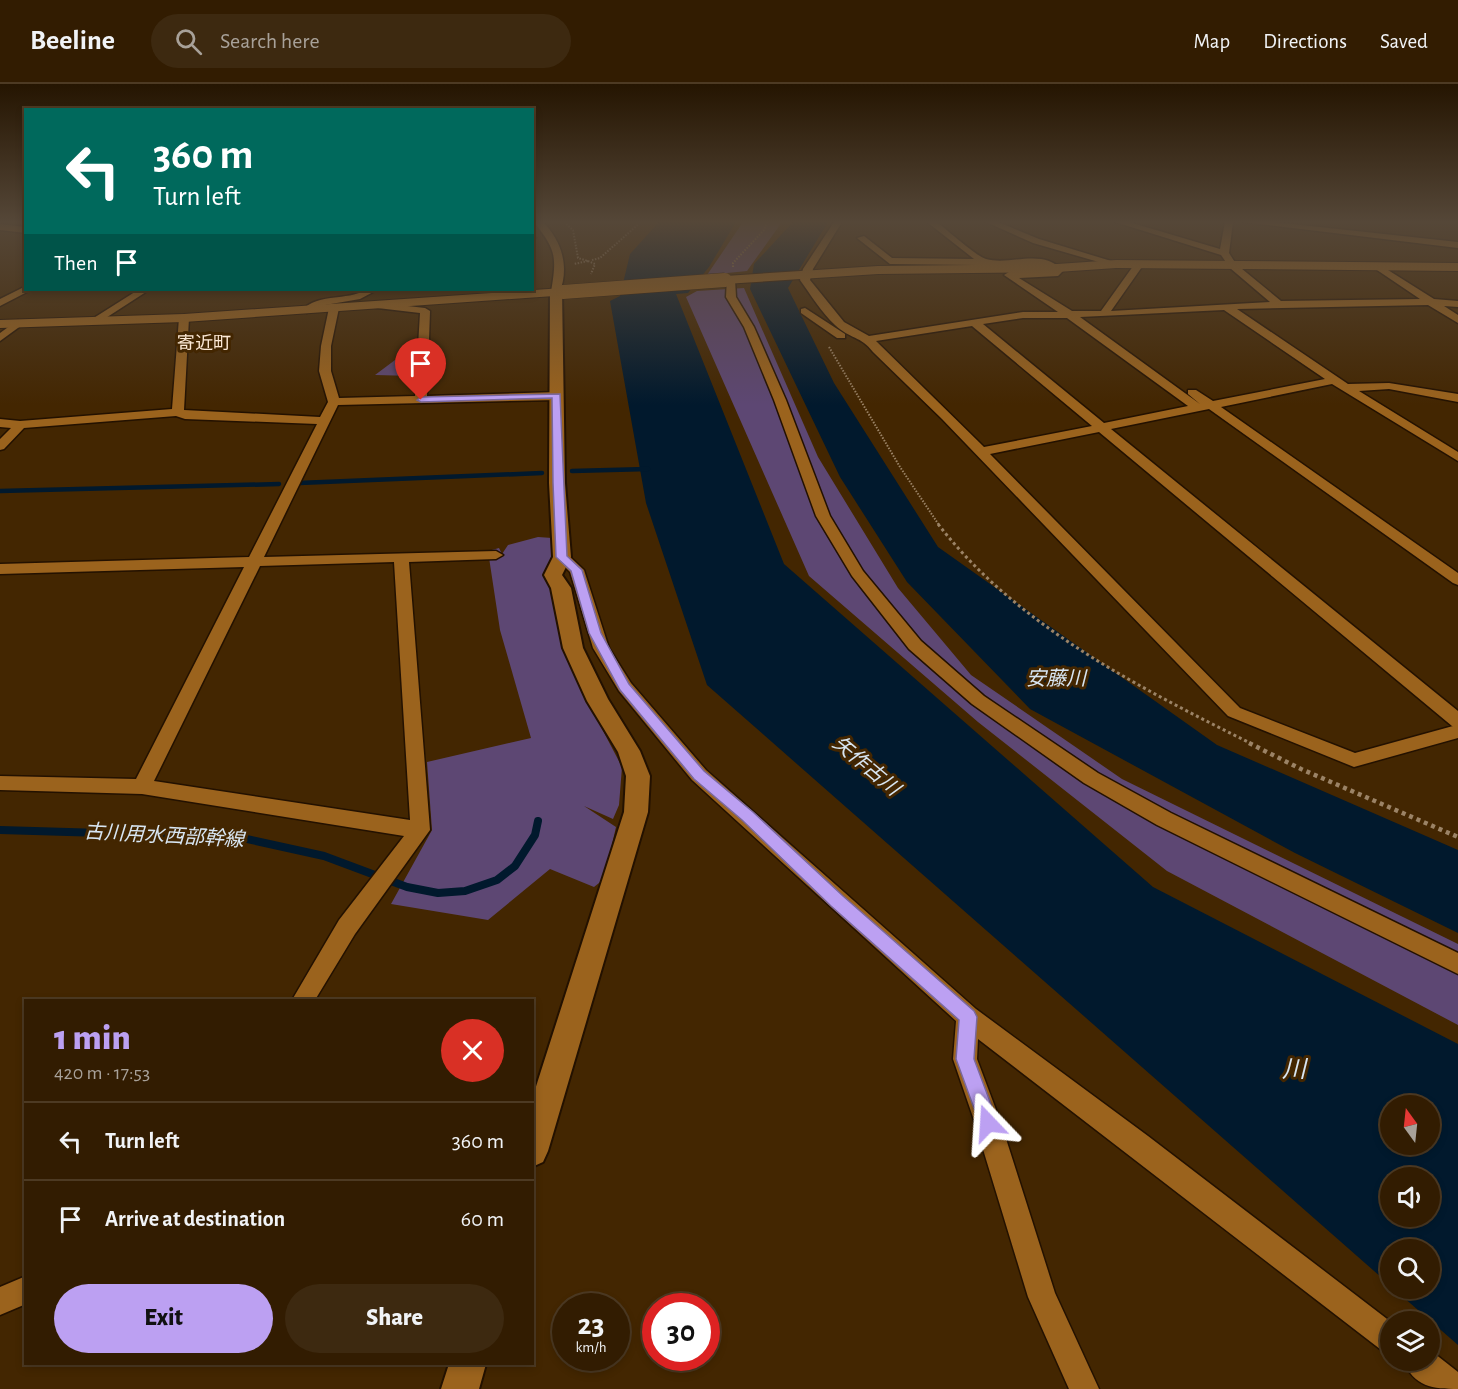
<!DOCTYPE html>
<meta charset="utf-8">
<style>
body{margin:0;font-family:"Alegreya Sans","Noto Sans JP",sans-serif;background:#3d2910;color:#f1f3f6;height:100vh;display:flex;flex-direction:column;font-size:22px;white-space:nowrap}
*{box-sizing:border-box;margin:0}
p{font-size:20px;color:#a8a199}
.icon{flex:none;width:33px;height:33px;fill:none;stroke:currentColor;stroke-width:2;stroke-linecap:round;stroke-linejoin:round}
.map{position:relative;flex:1;overflow:hidden}
.panel{position:absolute;left:24px;top:915px;width:510px;height:366px;display:flex;flex-direction:column;background:#321c01;border-radius:0px;box-shadow:0 3px 9px #0003,0 0 0 2px #4d3a23}
.panel>*{flex:none}
.guide{position:absolute;left:24px;top:24px;width:510px;height:183px;border-radius:0px;box-shadow:0 3px 9px #0003,0 0 0 2px #4d3a23;background:#00695c;color:#fff;overflow:hidden}
.needle{width:39px;rotate:345deg}
.controls{position:absolute;left:1380px;top:1011px;display:grid;gap:12px}
.controls a{display:grid;place-items:center;width:60px;height:60px;border-radius:50%;background:#321c01;box-shadow:0 3px 9px #0003,0 0 0 2px #4d3a23;font-size:30px}
.speed{position:absolute;left:552px;top:1209px;display:flex;gap:12px;font-size:30px;font-weight:700;text-align:center}
.speed>*{display:grid;place-content:center;width:78px;height:78px;border-radius:50%;background:#321c01;box-shadow:0 3px 9px #0003,0 0 0 2px #4d3a23;line-height:1}
.speed small{font-size:15px;font-weight:400}
.speed .limit{border:9px solid #d22;background:#fff;color:#111}
.pin{position:absolute;display:grid;place-items:center;width:51px;height:51px;color:#fff;margin:-62px -26px;border-radius:50% 50% 50% 0;rotate:-45deg;box-shadow:0 0 6px #0007}
.pin .icon{rotate:45deg}
.me{position:absolute;width:66px;margin:-33px;rotate:340deg;stroke-linejoin:round;filter:drop-shadow(0 0 4px #0008)}
.turn{display:flex;align-items:center;gap:21px;height:126px;padding:0 30px;font-size:27px}
.turn .icon{width:78px;height:78px;stroke-width:2.5}
.turn b{display:block;font-size:42px;line-height:51px}
.then{display:flex;align-items:center;height:57px;padding:0 30px;background:#0003;gap:12px;font-size:22px}
.round{display:grid;place-items:center;flex:none;width:63px;height:63px;border-radius:32px;background:#3d2910}
.overview{display:flex;align-items:center;justify-content:space-between;height:102px;padding:0 30px}
h1{font-size:36px;font-weight:800;line-height:45px;color:#bca0f2}
.primary-button{display:flex;gap:12px;margin-top:auto;padding:12px 30px}
.primary-button a{flex:1;height:69px;border-radius:36px;background:#bca0f2;color:#111;font-size:24px;font-weight:800;line-height:69px;text-align:center}
.primary-button a+a{background:#3d2910;color:#f1f3f6}
ul{padding:0;list-style:none}
li{display:flex;align-items:center;gap:18px;height:78px;padding:0 30px;border-top:2px solid #4d3a23}
li div{flex:1}
li b{display:block;font-size:22px}
li em{font-style:normal}
header{display:flex;align-items:center;gap:36px;box-sizing:border-box;height:84px;padding:0 30px;background:#321c01;border-bottom:2px solid #4d3a23}
header strong{font-size:28px}
nav{display:flex;gap:33px;margin-inline-start:auto;font-size:21px}
.search{width:420px;height:54px;background:#3d2910;display:flex;align-items:center;gap:15px;box-sizing:border-box;padding:0 21px;border-radius:33px;color:#a8a199;font-size:22px}
.map>svg:first-child{display:block}
</style>
<header>
<strong>Beeline</strong>
<div class="search"><svg class="icon" aria-label="search" viewBox="0 0 24 24"><circle cx="10" cy="10" r="6"/><path d="M15 15l6 6"/></svg>Search here</div>
<nav><a>Map</a><a>Directions</a><a>Saved</a></nav>
</header>
<div class="map">
<svg width="1458" height="1305" viewBox="0 0 1458 1305">
<rect width="100%" height="100%" fill="#432601"/>
<path fill="#5d4773" d="M743,138H782L747,187L707,191Z
M744,204L818,373L898,504L971,591L1122,695L1458,860V941L1167,787L978,638L809,492L686,213L697,207Z
M395,276H416L414,292L375,291Z
M538,453L552,454V479L588,618L622,683L619,721L613,735L584,722L616,743L604,795L594,803L550,785L488,836L391,820L432,746L427,678L531,654L500,546L488,467L499,464L502,470L508,461Z"/>
<path fill="#01192d" fill-rule="evenodd" d="M659,138H736L709,183L688,209L676,210L784,480L1153,803L1458,960V1261L1394,1205L1430,1204V1166H1390V1201L707,601L646,419L610,217L620,212L630,170ZM1390,1022H1430V1060H1390ZM1390,1094H1430V1132H1390Z
M793,138H828L788,204L834,299L938,463L1217,661L1458,766V849L1295,769L1030,625L907,498L840,393L750,205L754,180Z"/>
<g fill="none" stroke-linecap="round" stroke-linejoin="round">
<path stroke="#01192d" stroke-width="4.5" d="M572,387L648,385
M299,399L542,389
M0,407L279,400"/>
<path stroke="#01192d" stroke-width="8" d="M0,746L238,753L324,772L407,803L438,809L465,807L497,796L515,782L535,751L538,737"/>
<defs>
<path id="minor" d="M534,138H543C562,157 570,184 559,210L551,208C557,172 556,166 534,138Z
M834,138H842L813,185L810,196L844,238L869,252L1023,228H1058L1004,191L1009,188L1052,187L1048,182L890,180L857,154L864,152L892,174L974,175L927,138H937C947,146 976,172 986,175C1011,182 1043,163 1063,187L1058,192L1019,194L1072,227H1101L1136,178L1139,177L1144,180L1111,227L1270,218L1230,184L1221,171L1115,138H1129L1220,165L1225,138H1233L1229,169L1236,180L1281,217L1420,215L1377,186L1375,184L1380,181L1434,215L1458,217V223L1444,222L1458,231V239L1428,221L1237,225L1348,300L1389,299L1458,310V318L1389,305L1359,307L1458,368V377L1332,300L1221,323L1458,489V501L1453,499L1209,325L1111,345L1458,627V654L1354,683L1228,632L942,335L873,268C861,252 850,255 835,241C821,228 811,211 800,196L803,185ZM1224,226L1325,295L1213,317L1196,306H1188V310L1200,320L1080,233ZM1023,234H1067L1188,322L1104,339L983,240ZM972,242L1092,342L984,363L876,257ZM1099,348L1452,642H1453L1355,669L1240,624L990,370Z
M986,138H998L1039,155L1121,180L1116,183L1033,159Z
M1243,138H1273L1458,158V164Z
M0,140L26,143V149L0,146Z
M532,150L536,154L532,157Z
M727,194L735,196L736,213L754,243L786,316L830,432L863,487L921,557L984,612L1098,689L1171,729L1458,869V890L1157,741L1084,699L972,620L909,565L852,492L816,432L774,316L744,243L726,213Z
M26,202V206H31L29,207L0,222V215Z
M138,206H149L98,239L89,237Z
M366,206H377L360,215L325,221L307,229L302,226C319,209 346,217 366,206Z
M373,218L425,224L430,227L427,312L557,308L563,312L557,316L338,321L264,473L496,467L503,471L496,475L409,478L430,746L355,850L315,916H292L339,836L404,752L142,710L0,706V692L136,695L244,483L0,490V480L249,473L317,340L185,335L176,332L24,344L4,365L0,366V355L11,344L0,343V335L20,337L172,325L179,234L184,231L189,234L184,326L320,333L328,318L319,287L321,262L329,224L334,221L339,224L331,262V287L339,314L415,312L420,229L369,223L368,221ZM394,478L410,736L154,697L260,482Z
M805,224L845,250V254H837L801,229V225Z
M18,236L23,239L22,241L0,257V249Z
M562,469L567,470L584,486L609,564L631,599L706,686L976,925L1148,1052L1391,1238L1390,1269L1380,1265L978,955L977,975L1001,1039L1055,1209L1099,1305H1069L1028,1213L975,1039L953,975L956,937L692,696L619,607L593,564L570,488L555,473Z
M26,1192V1220L0,1231V1203Z
M1430,1266L1458,1288V1305C1433,1305 1414,1303 1403,1276H1430Z"/>
<path id="tertiary" d="M556,204L562,208L565,399L571,473L562,491L571,504L583,564L608,615L640,667L650,692L648,728L548,1067L543,1078L532,1083V1015L624,728L626,692L618,668L587,617L563,564L551,504L544,491L553,473L549,399L550,208Z
M449,1280H486L479,1305H441Z"/>
<path id="secondary" d="M1116,176L1458,179V187L1116,184L1057,188L878,190L725,200L718,196L725,192L878,182L1057,180Z
M563,204L570,208L568,211L184,238L0,244V236L184,230Z"/>
</defs>
<use href="#minor" stroke="#231100" stroke-width="3"/>
<use href="#tertiary" stroke="#231100" stroke-width="4"/>
<use href="#secondary" stroke="#231100" stroke-width="2"/>
<path stroke="#9b8366" stroke-width="2" stroke-dasharray="1.5 1.5" stroke-linecap="butt" d="M564,138L573,146L578,174L588,177L574,180
M592,176L600,174L641,138
M588,177L595,180L591,190
M733,183V179L764,146L767,138
M829,263L900,383L939,441"/>
<path stroke="#9b8366" stroke-width="3" stroke-dasharray="3 3" stroke-linecap="butt" d="M938,440C1017,542 1138,603 1252,660"/>
<path stroke="#9b8366" stroke-width="4.5" stroke-dasharray="4 4" stroke-linecap="butt" d="M1249,659L1301,685L1458,753"/>
<use href="#minor" fill="#9b631d" fill-rule="evenodd"/>
<use href="#tertiary" fill="#9b631d" fill-rule="evenodd"/>
<use href="#secondary" fill="#9b631d" fill-rule="evenodd"/>
<defs>
<path id="secondary-bridge" d="M563,208L725,196"/>
</defs>
<use href="#secondary-bridge" stroke="#231100" stroke-width="15" stroke-linecap="butt"/>
<use href="#secondary-bridge" stroke="#9b631d" stroke-width="14"/>
</g>
<linearGradient id="sky" x2="0" y2="1"><stop stop-color="#251501"/><stop offset="0.43" stop-color="#554738"/><stop offset="1" stop-color="#554738" stop-opacity="0"/></linearGradient>
<rect width="1458" height="321" fill="url(#sky)"/>
<path fill="#bca0f2" stroke="#7a689d" stroke-width="1.5" d="M560,310L567,472L582,486L601,549L629,600L704,687L753,728L843,812L974,927L977,933L974,975L998,1039L995,1046L988,1049L982,1046L956,975L959,936L831,822L742,736L694,695L620,606L589,549L571,487L556,473L553,399L552,314L421,318L417,316L421,313Z"/>
<g text-anchor="middle" dominant-baseline="central" stroke-width="6" stroke-linejoin="round" paint-order="stroke">
<g font-size="18" fill="#fce9d6" stroke="#432601">
<text x="204" y="260">寄近町</text>
</g>
<g font-size="20" font-style="italic" fill="#d8e6f3" stroke="#432601">
<text x="1056" y="595">安藤川</text>
<text transform="translate(866 682) rotate(40)">矢作古川</text>
<text transform="translate(164 752) rotate(3)">古川用水西部幹線</text>
</g>
<g font-size="24" font-style="italic" fill="#d8e6f3" stroke="#432601">
<text x="1294" y="986">川</text>
</g>
</g>
</svg>
<div class="controls">
<a><svg class="needle" viewBox="-14 -14 28 28"><path d="M0-13l5 13h-10z" fill="#e53935"/><path d="M0 13l5-13h-10z" fill="#a8a199"/></svg></a>
<a><svg class="icon" aria-label="sound" viewBox="0 0 24 24"><path d="M4 9h4l5-4v14l-5-4H4zM17 9q2 3 0 6"/></svg></a>
<a><svg class="icon" aria-label="search" viewBox="0 0 24 24"><circle cx="10" cy="10" r="6"/><path d="M15 15l6 6"/></svg></a>
<a><svg class="icon" aria-label="layers" viewBox="0 0 24 24"><path d="M12 4l9 5-9 5-9-5zM3 14l9 5 9-5"/></svg></a>
</div>
<div class="speed"><div>23<small>km/h</small></div><div class="limit">30</div></div>
<div class="pin" style="left:421px;top:316px;background:#d93025"><svg class="icon" aria-label="arrive" viewBox="0 0 24 24"><path d="M6 21V4h12l-3 4 3 4H6"/></svg></div>
<svg class="me" style="left:988px;top:1039px" viewBox="-20 -20 40 40"><path d="M0-17L14 15 0 8-14 15z" fill="#bca0f2" stroke="#fff" stroke-width="4"/></svg>
<div class="guide">
<div class="turn"><svg class="icon" aria-label="left" viewBox="0 0 24 24"><path d="M17 20v-9H6M10 6l-5 5 5 5"/></svg><div><b>360 m</b>Turn left</div></div>
<div class="then">Then<svg class="icon" aria-label="arrive" viewBox="0 0 24 24"><path d="M6 21V4h12l-3 4 3 4H6"/></svg></div>
</div>
<section class="panel">
<div class="overview"><div><h1>1 min</h1><p>420 m · 17:53</p></div><a class="round" style="background:#d93025;color:#fff"><svg class="icon" aria-label="close" viewBox="0 0 24 24"><path d="M6 6l12 12M18 6L6 18"/></svg></a></div>
<ul>
<li><svg class="icon" aria-label="left" viewBox="0 0 24 24"><path d="M17 20v-9H6M10 6l-5 5 5 5"/></svg><div><b>Turn left</b></div><em>360 m</em></li>
<li><svg class="icon" aria-label="arrive" viewBox="0 0 24 24"><path d="M6 21V4h12l-3 4 3 4H6"/></svg><div><b>Arrive at destination</b></div><em>60 m</em></li>
</ul>
<div class="primary-button"><a>Exit</a><a>Share</a></div>
</section>
</div>
